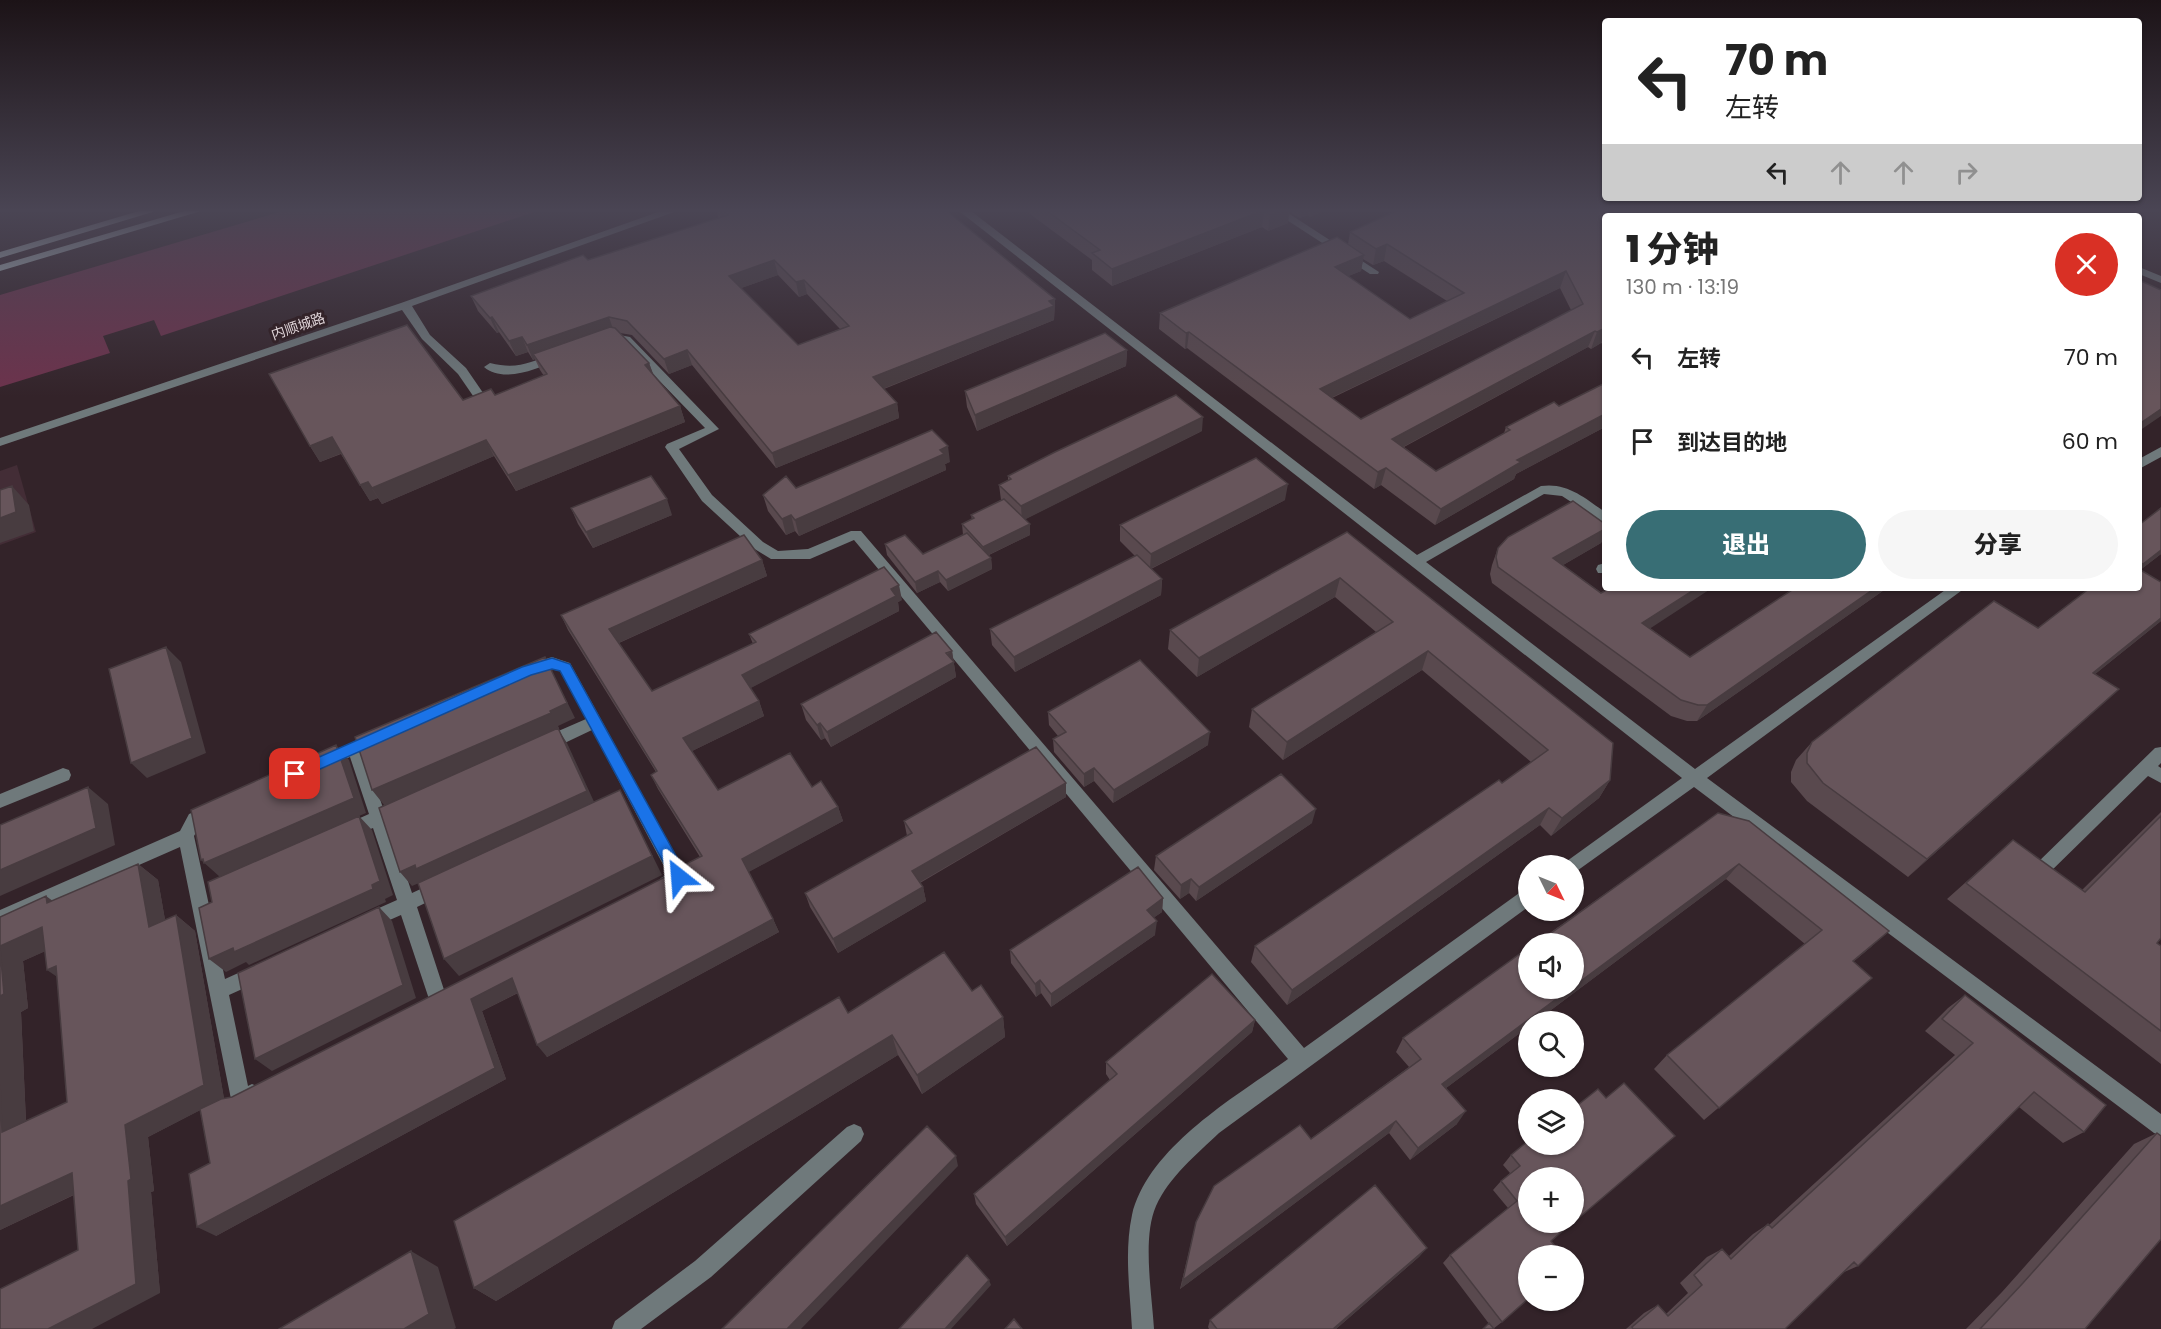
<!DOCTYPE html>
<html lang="zh">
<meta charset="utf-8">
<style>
body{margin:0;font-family:Poppins,"Noto Sans SC",sans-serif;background:#f6f6f6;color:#222;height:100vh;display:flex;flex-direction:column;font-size:22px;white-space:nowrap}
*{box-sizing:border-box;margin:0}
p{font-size:20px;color:#767676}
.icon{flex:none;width:33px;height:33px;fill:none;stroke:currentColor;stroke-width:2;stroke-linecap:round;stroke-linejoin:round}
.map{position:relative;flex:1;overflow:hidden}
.side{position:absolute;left:1602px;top:213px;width:540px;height:378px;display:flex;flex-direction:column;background:#fff;border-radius:6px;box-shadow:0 2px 4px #0004}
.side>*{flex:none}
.guide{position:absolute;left:1602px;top:18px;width:540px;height:183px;border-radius:6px;box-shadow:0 2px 4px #0004;background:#fff;color:#222;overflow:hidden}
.needle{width:39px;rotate:133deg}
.buttons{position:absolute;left:1518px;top:855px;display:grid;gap:12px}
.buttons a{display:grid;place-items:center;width:66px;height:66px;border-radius:50%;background:#fff;box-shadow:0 2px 4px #0004;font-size:30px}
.pin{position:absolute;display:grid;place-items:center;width:51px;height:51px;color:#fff;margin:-26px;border-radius:12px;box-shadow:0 3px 9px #0006}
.me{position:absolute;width:66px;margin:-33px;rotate:332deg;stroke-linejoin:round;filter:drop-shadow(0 0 4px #0008)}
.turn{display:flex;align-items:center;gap:21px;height:126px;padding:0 24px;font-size:27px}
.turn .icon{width:78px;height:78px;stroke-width:2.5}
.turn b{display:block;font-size:42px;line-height:51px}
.lanes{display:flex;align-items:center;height:57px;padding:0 24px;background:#0003;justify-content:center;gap:30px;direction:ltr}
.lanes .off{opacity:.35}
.round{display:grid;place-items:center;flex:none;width:63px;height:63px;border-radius:32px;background:#f6f6f6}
.summary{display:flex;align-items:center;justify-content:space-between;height:102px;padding:0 24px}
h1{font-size:36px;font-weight:800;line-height:45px}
.action{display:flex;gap:12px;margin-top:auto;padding:12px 24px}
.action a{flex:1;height:69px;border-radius:36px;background:#386e75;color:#fff;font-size:24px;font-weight:800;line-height:69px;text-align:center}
.action a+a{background:#f6f6f6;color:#222}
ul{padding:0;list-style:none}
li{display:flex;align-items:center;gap:18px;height:84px;padding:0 24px}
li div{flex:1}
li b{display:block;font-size:22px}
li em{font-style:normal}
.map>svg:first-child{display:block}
</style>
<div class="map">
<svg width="2161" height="1329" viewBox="0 0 2161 1329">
<rect width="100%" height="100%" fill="#332329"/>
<path fill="#432d36" d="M17,465L36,532L0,545V471Z"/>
<path fill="#6d324c" d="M283,211H537L161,336L154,320L103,336L110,353L0,387V295Z"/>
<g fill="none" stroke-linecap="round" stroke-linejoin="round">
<path fill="#6f797b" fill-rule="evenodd" d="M661,211H677L412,306L430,335L466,368L490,403L488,406H480L458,374L422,339L402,310L0,446V438L401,303Z
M959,211H971L1417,555L1541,486C1567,482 1585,498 1605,512V524L1562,496L1544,494L1426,562L1695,769L1948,588H1965L1707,778L2161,1114V1136L2154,1133L1694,787L1574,873V866H1565L1567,861L1682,778Z
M1273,211H1285L1379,272L1378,274H1370Z
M2139,267L2161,276V283L2139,274Z
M614,334L630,337L719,429L679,449L712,495L763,542L778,551L808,549L851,531H861L1304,1048L1522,891L1528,889V907L1219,1133C1197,1154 1169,1177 1156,1206C1142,1238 1152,1294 1154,1329H1132C1130,1292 1124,1252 1132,1215C1148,1147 1235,1097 1288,1059L854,540L810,559H771L753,548L702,501L665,447L667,444L705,428L622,342L615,341L606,343L600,340Z
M555,354L561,358L559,360C538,368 504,384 484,367L490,363C518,370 529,362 555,354Z
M2161,447V457L2139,469V459Z
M1605,563V573H1598L1596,569L1598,565Z
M552,657L570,663L685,872L688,877L685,882L667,891L661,888L658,883L661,878L668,874L592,730L552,749L546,750L540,749L538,744L540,739L586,719L560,671C547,667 536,678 524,674L521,670L524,666Z
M375,733L381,734L383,739L381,744L364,751L383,808L400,801L406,803L408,808L406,813L388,821L412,893L440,880L446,883L449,888L446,893L417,907L447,999L445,1005L438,1008L431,1005L401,915L367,930L361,928L358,922L361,916L397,900L373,828L348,838L342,836L340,831L342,826L369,814L350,757L326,768L320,766L318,761L320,756Z
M2161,747V763L2158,766L2161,768V783L2148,776L2045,877L2039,880L2033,877L2030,872L2033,867L2155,748Z
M63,768L69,770L71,775L69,780L0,808V794Z
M211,805L217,807L219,812L217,817L201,824L194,836L225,979L258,964L264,967L267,973L264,979L229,995L248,1086L252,1084L259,1087L262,1094L259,1101L241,1109L234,1106L231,1099L180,847L0,926V910L180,831L189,814Z
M854,1124L861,1127L864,1134L861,1141L711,1277L641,1329H612L615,1321L695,1261L847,1127Z"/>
<path fill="#b7cbce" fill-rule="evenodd" d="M139,211H156L0,258V252Z
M184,211H201L0,271V265Z"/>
</g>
<path fill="#59494e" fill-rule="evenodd" d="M717,211H947L1055,299L1054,320L884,389L897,403L899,418L776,468L692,365L669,374L632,335L620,333L649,363L653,374L680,406L685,422L516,491L494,456L382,504L378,498L370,501L341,454L320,462L310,446L463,400L495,395L544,376L540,370L535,359L533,360L528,352L516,356L499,332L497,333L478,311L471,296L588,260L718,218ZM778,275L799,297L807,294L840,329L798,345L741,288Z
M1026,211H1323L1310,217L1308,215L1300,218L1289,212L1288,223L1268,231L1262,227L1112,286L1092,270V260Z
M1390,211H2003L2013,216H1605V345L1601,343L1591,349L1588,347L1404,447L1436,471L1504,433L1506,427L1559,406L1605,383V427L1516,474L1514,479L1435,525L1381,485L1374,489L1187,348L1185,349L1159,329L1160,313L1348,244L1350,232L1393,213ZM1363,259L1373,265L1384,261L1447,301L1410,319L1348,276L1361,271ZM1560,288L1571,310L1361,419L1332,398Z
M1127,350L1126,366L977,431L967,407L965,391Z
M1202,431L1025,519L1030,524V535L989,555L991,558L992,569L948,591L940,582L917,593L887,555L885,544L923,554L963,535L962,524L972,520L971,515L1001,500L999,485L1008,480V476Z
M950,462L945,464L946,470L799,536L795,531L786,535L768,511L763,495L796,488Z
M1285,500L1151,569L1162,579L1161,595L1015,672L992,645L990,629L1135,556L1120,541V525Z
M571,508L672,515L593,548L578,524Z
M2161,508V554L2140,570L2161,582V621L2095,674L2119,689L1908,877L1807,801L1791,782V772L1796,760L1812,742L2038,628L2139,588V525Z
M1605,524V535L1601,543L1563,565L1690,657L1795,588H1887L1697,721H1687L1671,716L1492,583L1490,574L1492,565L1498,548Z
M1347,532L1610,780L1599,798L1551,836L1540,825L1287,1005L1251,962L1255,946L1502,783L1531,762L1422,670L1283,760L1249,727L1252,709L1376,632L1335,597L1197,677L1168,649L1170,630Z
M762,560L767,576L619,643L652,691L753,644L749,634L902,600L898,602L899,611L750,688L759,701L764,716L692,751L718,790L812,787L838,807L843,821L748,872L773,919L779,932L547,1057L518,993L482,1011L506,1079L216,1236L210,1163L200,1110L148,1137L154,1191L151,1192L160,1293L78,1250L74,1195L0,1230V917L53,901L138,864L158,880L165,920L176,915L195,931L224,1099L232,1097L679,870L700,857L658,789L651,775L656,772L568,630L561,615ZM45,951L57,977L67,1102L26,1121L21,1012L28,1008L23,961Z
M952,651L956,677L831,747L825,738L821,740L806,720L801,704Z
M1048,712L1208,745L1113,803L1094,781L1084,787L1054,752L1053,739L1058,736L1049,725Z
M1066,783V797L920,883L923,887L926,901L838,953L810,907L805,893L907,836L904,821Z
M2161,812V938L2157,943L2161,946V1064L1947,899L2013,840L2082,890Z
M1718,813L1872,946L1853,962L1872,978L1704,1120L1654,1069L1667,1055L1805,944L1726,879L1535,1022H1528V1027L1446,1088L1457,1124L1410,1160L1389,1133L1180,1289L1196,1222L1409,1067L1396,1052L1403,1038Z
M1312,823L1196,901L1189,893L1180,899L1154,870L1156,856Z
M1163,898L1162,912L1153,918L1155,935L1051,1007L1041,993L1036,997L1011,963L1010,950Z
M972,991L1003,1017L1005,1037L922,1094L898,1055L496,1301L474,1288L848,1013Z
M1965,995L2084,1132L2063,1143L2019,1107L1858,1266L1842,1273L1785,1329H1626L1644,1313L1658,1305L1666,1314L1688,1293L1680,1283L1707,1257L1722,1249L1729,1256L1753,1234L1768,1224L1769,1225L1955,1055L1925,1031L1948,1008Z
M1255,1020L1252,1032L1007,1246L976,1204L974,1194L1110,1080L1106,1074V1062Z
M1598,1089L1551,1241L1502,1322L1493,1329L1443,1263L1450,1255L1508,1208L1493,1190L1501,1181L1510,1173L1503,1165L1511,1155L1544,1146L1574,1144V1108Z
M2157,1133L2085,1329H1966L2002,1292L2134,1144Z
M1420,1256L1336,1329H1209L1208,1327L1210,1320Z"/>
<path fill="#483c40" d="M1262,211H1264L1262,227L1112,286V269Z
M1280,211H1289L1288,223L1268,231L1270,215Z
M1301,211H1308V215L1300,218Z
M1311,211H1323L1310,217Z
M1387,244L1384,261L1373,265L1376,249Z
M1364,255L1361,271L1332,283L1335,267Z
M774,260L778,275L733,291L729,276Z
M1566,271L1560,288L1316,405L1320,389Z
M804,280L807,294L799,297L796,282Z
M1055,299L1054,320L875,392L873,377Z
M492,317L499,332L497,333L490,318Z
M609,317L614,332L533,354L535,359L533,360L527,345Z
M1605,328V334L1601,343L1591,349L1597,332Z
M1595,331L1588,347L1388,455L1392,439Z
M1189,332L1187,348L1185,349L1186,333Z
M522,337L528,352L516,356L509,341Z
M687,350L692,365L669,374L664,359Z
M1127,350L1126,366L977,431L975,415Z
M649,363L655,379L645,365Z
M897,403L899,418L776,468L772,453Z
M680,406L685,422L516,491L508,475Z
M2161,409V416L2139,431V424Z
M1605,414V427L1516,474L1514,479L1435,525L1441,509L1517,460Z
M1203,417L1202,431L1022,521L1021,506Z
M332,437L342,453L320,462L310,446Z
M486,440L494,456L382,504L372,488Z
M948,446L950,462L945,464L946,470L799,536L795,520Z
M1386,468L1381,485L1374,489L1378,472Z
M368,482L378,498L370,501L360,485Z
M1288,484L1285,500L1150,569L1151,554Z
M12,486L29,505L34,531L0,543V518Z
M667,499L672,515L593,548L586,532Z
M791,515L795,531L786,535L782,519Z
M1030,524V535L984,557L983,547Z
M1605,529V535L1601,543L1546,575L1553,558Z
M2161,550V554L2139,571V569L2143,564Z
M991,558L992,569L948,591L946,580Z
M762,560L767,576L616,644L609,629Z
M938,571L940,582L917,593L915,582Z
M1340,578L1335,597L1197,677L1199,658Z
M1162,579L1161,595L1015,672L1014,657Z
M899,585L902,600L898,602L899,611L747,690L742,675Z
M1697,588H1712L1634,639L1642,623Z
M1875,588H1887L1697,721L1707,705Z
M2161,618V621L2073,692L2093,673Z
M166,647L181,662L206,753L147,778L131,763Z
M952,651L956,677L831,747L827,732Z
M1428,651L1422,670L1283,760L1287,742Z
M545,657L575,718L558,726L559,728L558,729L567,743L596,806L412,886L400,872L384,805L372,790L550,711Z
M2119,689L2098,708L1908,877L1927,859Z
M759,701L764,716L690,752L683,738Z
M820,723L825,738L821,740L817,725Z
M1210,732L1208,745L1113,803L1114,790Z
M336,745L349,760L366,813L359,816L372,830L393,895L385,899L386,902L249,965L246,962L226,972L209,959L220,877L201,860Z
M1094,768V781L1084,787V774Z
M1610,780L1599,798L1551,836L1562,818Z
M1066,783V797L915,885L912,871Z
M88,787L108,804L115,845L0,896V870Z
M620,790L662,875L459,976L444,959Z
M838,807L843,821L747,873L742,859Z
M1549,808L1540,825L1287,1005L1292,990Z
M1316,809L1312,823L1196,901L1199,887Z
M138,864L158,880L169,942L149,927Z
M1739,864L1726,879L1535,1022H1528V1027L1434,1097L1442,1084L1571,988H1574V986Z
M1191,879L1189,893L1180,899L1181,885Z
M923,887L926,901L838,953L833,939Z
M46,896L68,912L47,903Z
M1163,898L1162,912L1146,923L1147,910Z
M379,907L392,921L416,998L272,1071L255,1059Z
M176,915L195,931L224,1098L148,1137L154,1191L151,1192L160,1293L92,1329H48L128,1181L125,1125Z
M773,919L779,932L547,1057L537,1045Z
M1157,921L1155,935L1051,1007V994Z
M42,927L64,943L23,961L28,1008L21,1012L27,1144L2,1132L0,1084V946Z
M1889,931L1872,946L1836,976L1853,961Z
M56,966L69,985L47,970Z
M512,978L523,990L482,1011L506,1079L216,1236L197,1227L471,999Z
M1040,980L1041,993L1036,997L1035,984Z
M1003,1017L1005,1037L922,1094L917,1075Z
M1255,1020L1252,1032L1007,1246L1005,1237Z
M892,1035L898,1055L496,1301L474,1288Z
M1466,1111L1457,1124L1410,1160L1418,1148Z
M1396,1121L1389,1133L1180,1289L1183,1280Z
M956,1156L958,1166L801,1329H787Z
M72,1173L96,1184L0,1230V1206Z
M1427,1248L1420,1256L1336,1329H1333Z
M411,1251L438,1267L456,1328L454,1329H404Z
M989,1280L991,1285L951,1329H945Z"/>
<path fill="#67555b" stroke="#483c40" stroke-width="1.5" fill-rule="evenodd" d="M724,211H947L1055,299L1049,301L1054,306L873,377L897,403L772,453L687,350L664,359L627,321L609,317L527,345L522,337L509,341L492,317L490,318L471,296L583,255L588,260L728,215ZM774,260L796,282L804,280L849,326L798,345L729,276Z
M1047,211H1262L1112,269L1092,253L1100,250Z
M1265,211H1280L1270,215Z
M1396,211H2003L2013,216H1842L1836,213L1830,216H1605V328L1597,332L1595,331L1392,439L1436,471L1510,430L1506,427L1554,402L1559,406L1605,383V414L1517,460L1521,462L1441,509L1386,468L1378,472L1189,332L1186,333L1160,313L1337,237L1364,255L1335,267L1410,319L1464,293L1387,244L1376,249L1350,232ZM1566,271L1583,304L1361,419L1320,389Z
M2139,280L2161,290V409L2139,424Z
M407,325L463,400L491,389L495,395L547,374L533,354L610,327L615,328L649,363L645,365L680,406L508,475L486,440L372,488L368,482L360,485L332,437L310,446L269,374Z
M1105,333L1127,350L975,415L965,391Z
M1176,395L1203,417L1021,506L999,485L1011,479L1008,476L1055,452Z
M932,430L948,446L940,450L944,454L795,520L791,515L782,519L763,495L786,476L796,488Z
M1256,458L1288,484L1151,554L1120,525Z
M651,476L667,499L586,532L571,508Z
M12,486L16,512L0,518V490Z
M1004,499L1030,524L983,547L962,524L974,518L971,515Z
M1573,501L1605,524V529L1553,558L1601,593L1610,588H1697L1642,623L1690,657L1795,588H1875L1707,705H1698L1681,700L1498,567L1496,557L1498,548L1508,537Z
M2161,508V550L2143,564L2139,562V525Z
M1347,532L1613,743L1610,780L1562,818L1549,808L1292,990L1255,946L1499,780L1502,783L1548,750L1428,651L1287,742L1252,709L1393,622L1340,578L1199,658L1170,630Z
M967,533L991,558L946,580L938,571L915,582L885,544L905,535L923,554Z
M744,535L762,560L609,629L652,691L756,642L749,634L884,567L899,585L891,589L896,596L742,675L759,701L683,738L718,790L790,753L812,787L821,781L838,807L742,859L773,919L537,1045L512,978L471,999L495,1068L197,1227L189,1174L210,1163L200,1109L221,1099L232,1097L679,870L682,866L702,856L651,775L657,771L561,615Z
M1137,555L1162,579L1014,657L990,629Z
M2139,569L2161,582V618L2093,673L2119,689L1927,859L1823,783L1807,763V753L1812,742L1994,601L2038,628L2090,588H2139Z
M936,632L952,651L946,653L954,662L827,732L820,723L817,725L801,704Z
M166,647L192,738L131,763L109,669Z
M545,657L567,703L550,711L551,713L372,790L355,737Z
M1140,660L1210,732L1114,790L1094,768L1084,774L1053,739L1066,732L1048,712Z
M558,728L587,791L416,869L415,865L400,872L379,808Z
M336,745L354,798L204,863L203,859L201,860L191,810Z
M1036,747L1066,783L912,871L923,887L833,939L805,893L912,833L904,821Z
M1281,774L1316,809L1199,887L1191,879L1181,885L1156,856Z
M88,787L96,828L0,870V825Z
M620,790L652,856L444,959L418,883Z
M1718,813L1749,821L1889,931L1853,961L1872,978L1719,1108L1667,1055L1822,930L1739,864L1574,986V944H1536Z
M359,816L380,881L372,885L373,889L234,952L233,948L209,959L199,908L212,902L208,882Z
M2161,816V938L2157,943L2161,946V1031L1966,883L2013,840L2085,892Z
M138,864L149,927L176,915L204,1085L125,1125L131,1179L128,1181L136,1284L48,1329H0V1289L78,1250L72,1173L0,1206V1084L2,1132L67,1102L56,966L47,970L42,927L0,946V917L46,896L47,903Z
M1138,867L1163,898L1147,910L1157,921L1051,994L1040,980L1035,984L1010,950Z
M379,907L403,985L255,1059L238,973Z
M0,948L4,994L0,996Z
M1528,948V988H1571L1442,1084L1466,1111L1418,1148L1396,1121L1183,1280L1196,1222L1214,1186L1300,1125L1311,1139L1421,1059L1403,1038Z
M944,952L972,991L981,985L1003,1017L917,1075L892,1035L474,1288L454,1221L839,997L848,1013Z
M1212,974L1255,1020L1005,1237L974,1194L1117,1074L1106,1062Z
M1965,995L2106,1105L2084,1132L2034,1092L1858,1266L1854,1262L1785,1329H1633L1632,1327L1658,1305L1668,1316L1702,1285L1694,1275L1722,1249L1731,1259L1768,1224L1772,1228L1973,1043L1942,1019Z
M1624,1083L1675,1136L1574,1222V1178H1528V1222H1573L1551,1241L1563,1256H1528V1299L1502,1322L1450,1255L1517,1201L1501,1181L1520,1166L1511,1155L1528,1141V1144H1543L1544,1146L1546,1144H1574V1123L1578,1120L1574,1115V1108L1598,1089L1606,1098Z
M927,1126L956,1156L787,1329H722Z
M2157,1133L2161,1136V1239L2085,1329H1980L2023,1283Z
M1375,1185L1427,1248L1333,1329H1217L1210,1320Z
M411,1251L429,1314L404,1329H279Z
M967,1255L989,1280L945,1329H899Z
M1014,1319L1022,1329H1005Z
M1489,1323L1494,1329H1483Z"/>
<linearGradient id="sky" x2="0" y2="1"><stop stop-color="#1c1317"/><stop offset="0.53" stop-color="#4a4554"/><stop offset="1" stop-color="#4a4554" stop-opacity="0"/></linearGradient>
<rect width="2161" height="397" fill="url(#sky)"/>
<path fill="#1a73e8" stroke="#114b97" stroke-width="1.5" d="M552,658L570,664L685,872L687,877L685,882L679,884L674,882L560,671L552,669L531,675L300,778H290L288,774L290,770L522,667Z"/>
<g text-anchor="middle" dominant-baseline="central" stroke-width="6" stroke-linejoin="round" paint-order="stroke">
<g font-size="14" fill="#dfd4d8" stroke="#332329">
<text transform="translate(298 326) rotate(-19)">内顺城路</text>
</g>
</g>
</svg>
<div class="buttons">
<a><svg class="needle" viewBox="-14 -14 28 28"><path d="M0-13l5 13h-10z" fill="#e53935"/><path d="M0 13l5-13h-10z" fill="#767676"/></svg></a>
<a><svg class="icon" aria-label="sound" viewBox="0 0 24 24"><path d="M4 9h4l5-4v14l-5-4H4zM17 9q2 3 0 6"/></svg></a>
<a><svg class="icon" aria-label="search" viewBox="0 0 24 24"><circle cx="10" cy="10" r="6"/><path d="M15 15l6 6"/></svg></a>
<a><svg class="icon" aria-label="layers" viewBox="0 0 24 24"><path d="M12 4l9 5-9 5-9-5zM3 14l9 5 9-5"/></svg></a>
<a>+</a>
<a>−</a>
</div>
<div class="pin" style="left:295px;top:774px;background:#d93025"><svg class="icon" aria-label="arrive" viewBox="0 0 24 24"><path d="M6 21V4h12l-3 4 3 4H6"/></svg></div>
<svg class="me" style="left:679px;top:877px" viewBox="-20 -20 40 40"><path d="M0-17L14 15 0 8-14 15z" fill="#1a73e8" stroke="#fff" stroke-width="4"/></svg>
<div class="guide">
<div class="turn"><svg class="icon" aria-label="left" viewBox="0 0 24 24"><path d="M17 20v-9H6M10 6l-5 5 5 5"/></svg><div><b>70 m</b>左转</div></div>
<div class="lanes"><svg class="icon" aria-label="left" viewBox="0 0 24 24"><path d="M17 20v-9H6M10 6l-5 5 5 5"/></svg><svg class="icon off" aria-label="ahead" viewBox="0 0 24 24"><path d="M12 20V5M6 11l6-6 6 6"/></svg><svg class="icon off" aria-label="ahead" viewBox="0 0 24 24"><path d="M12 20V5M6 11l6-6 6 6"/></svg><svg class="icon off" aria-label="right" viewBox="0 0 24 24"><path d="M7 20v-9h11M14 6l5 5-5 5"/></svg></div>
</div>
<section class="side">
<div class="summary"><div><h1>1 分钟</h1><p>130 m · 13:19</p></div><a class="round" style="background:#d93025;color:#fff"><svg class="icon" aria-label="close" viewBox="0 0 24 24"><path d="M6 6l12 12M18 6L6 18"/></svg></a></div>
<ul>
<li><svg class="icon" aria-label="left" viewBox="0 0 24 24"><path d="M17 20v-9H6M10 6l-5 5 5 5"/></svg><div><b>左转</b></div><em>70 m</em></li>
<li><svg class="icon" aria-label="arrive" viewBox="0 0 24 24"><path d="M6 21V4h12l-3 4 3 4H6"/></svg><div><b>到达目的地</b></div><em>60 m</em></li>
</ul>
<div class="action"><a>退出</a><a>分享</a></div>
</section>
</div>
